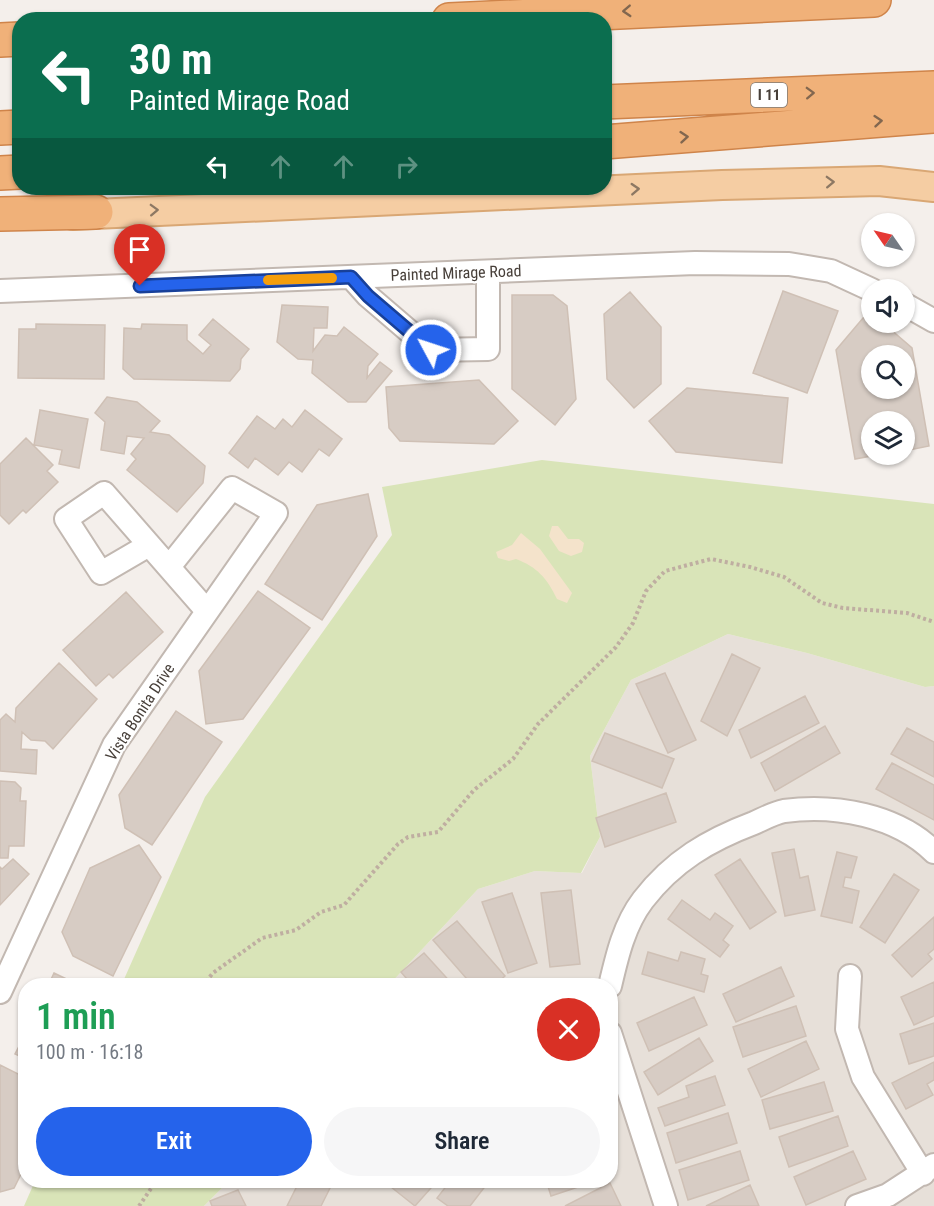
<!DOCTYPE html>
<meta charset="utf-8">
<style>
body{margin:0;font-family:"Roboto Condensed",sans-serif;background:#f6f6f7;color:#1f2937;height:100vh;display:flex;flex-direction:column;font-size:22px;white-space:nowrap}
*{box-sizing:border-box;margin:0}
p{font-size:20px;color:#747a83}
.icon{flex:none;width:33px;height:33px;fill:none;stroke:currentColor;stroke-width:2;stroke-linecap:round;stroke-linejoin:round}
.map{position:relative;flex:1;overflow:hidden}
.drawer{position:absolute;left:18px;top:978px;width:600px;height:210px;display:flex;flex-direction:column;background:#fff;border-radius:24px;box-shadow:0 2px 4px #0004}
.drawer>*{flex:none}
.banner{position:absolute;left:12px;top:12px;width:600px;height:183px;border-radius:24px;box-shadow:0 2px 4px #0004;background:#0b6e4f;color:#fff;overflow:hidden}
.needle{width:39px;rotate:304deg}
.controls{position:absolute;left:861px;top:213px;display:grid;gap:12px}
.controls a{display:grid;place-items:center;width:54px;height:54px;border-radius:50%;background:#fff;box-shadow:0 2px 4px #0004;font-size:30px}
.pin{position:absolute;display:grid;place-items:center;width:51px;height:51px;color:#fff;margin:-62px -26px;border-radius:50% 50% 50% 0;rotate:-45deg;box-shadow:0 0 6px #0007}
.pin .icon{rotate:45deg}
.me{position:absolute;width:66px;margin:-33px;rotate:310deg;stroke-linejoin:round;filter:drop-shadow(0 0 4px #0008)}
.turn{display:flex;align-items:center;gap:21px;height:126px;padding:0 18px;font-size:27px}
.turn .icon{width:78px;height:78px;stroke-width:2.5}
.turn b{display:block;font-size:42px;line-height:51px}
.lanes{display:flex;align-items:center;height:57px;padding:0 18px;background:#0003;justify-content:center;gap:30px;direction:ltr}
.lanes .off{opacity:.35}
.round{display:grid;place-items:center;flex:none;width:63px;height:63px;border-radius:32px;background:#f6f6f7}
.summary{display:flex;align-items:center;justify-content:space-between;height:102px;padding:0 18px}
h1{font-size:36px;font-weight:600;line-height:45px;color:#1e9e55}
.cta{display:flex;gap:12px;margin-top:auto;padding:12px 18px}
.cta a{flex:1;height:69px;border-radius:36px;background:#2563eb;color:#fff;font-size:24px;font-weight:600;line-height:69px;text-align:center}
.cta a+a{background:#f6f6f7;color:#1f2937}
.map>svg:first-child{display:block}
</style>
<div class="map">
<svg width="934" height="1206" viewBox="0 0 934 1206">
<rect width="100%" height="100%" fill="#f4efeb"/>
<path fill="#e7e0d9" d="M728,634L807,653L925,687L934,686V1206H204L223,1187L245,1181L610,1180V986L389,985L478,889L535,871L582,873L600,837L590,756L631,680Z"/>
<path fill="#d9e4b8" d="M542,460L934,504V686L925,687L807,653L728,634L631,680L590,756L600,837L581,873L535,871L478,889L389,985L121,986L205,797L392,535L382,487Z
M35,1181V1180L245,1181L223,1187L204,1206H24Z"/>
<path fill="#f4e3cb" d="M552,526H558L568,539H579L584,543L582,552L571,556L559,551L549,536Z
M521,533L540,549L572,593L567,603L557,599C547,578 537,567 516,559L509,561L498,558L496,552L512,545Z"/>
<path fill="#d7ccc4" stroke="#cfc0b5" stroke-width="1.5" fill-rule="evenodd" d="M783,291L838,311L807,393L753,373Z
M630,292L661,327V384L634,408L607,379L604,314Z
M512,295H553L567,306L576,399L555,425L512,389Z
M282,305L328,307L327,328H314L313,351L325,335L337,336L344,327L378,354L368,366L367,378L380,362L392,371L366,402H348L312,373L313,360L298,359L277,342Z
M869,311L872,313V322H882L912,348L929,446L904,451V422H872V454H882L855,459L836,350ZM872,356H904V388H872Z
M213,319L249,349L241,359L240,369L230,381L134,379L123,369L124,328L141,329L142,324L187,325V340L203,354L211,345L199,335Z
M36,324L105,325L104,379L18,378L19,329H36Z
M479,380L518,421L494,444L400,441L389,428L386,387Z
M687,388L788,398L782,463L676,452L649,421Z
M107,397L137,402L160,421L150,432L169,435L205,466L203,483L177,512L127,470L136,459L131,454L144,438L127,436L124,454L101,450L105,422L95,413Z
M40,410L88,419L79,468L59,464L62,450L34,445Z
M305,410L342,439L329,456L319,449L302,472L289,462L278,475L255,458L248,468L229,453L257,416L275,429L283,419L292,427Z
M26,438L53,465L47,471L58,482L26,513L23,510L9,524L0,515V464Z
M368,494L377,536L322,620L265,584L317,505Z
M258,591L310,628L243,719L206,724L199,671Z
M126,592L163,632L113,678L109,674L96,686L63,650Z
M732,654L760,668L727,736L701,721Z
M59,663L97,699L53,749L45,741L31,740L22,732L21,749L37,750L36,774L0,771V720L6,714L15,722L16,708Z
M665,673L696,740L668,753L636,684Z
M805,696L819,723L751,758L739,730Z
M176,711L222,742L152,845L125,828L119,795Z
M825,726L840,753L775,791L761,763Z
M907,728L934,742V777L891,754Z
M605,733L674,759L662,788L592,761Z
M892,763L934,785V820L876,789Z
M0,781L15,782L21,788L20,801H26L24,846H9L8,858H0Z
M666,793L676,822L605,847L596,818Z
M139,845L161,877L113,976L73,956L62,932L90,868Z
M794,849L800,878L808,876L815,910L785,916L772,853Z
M837,852L857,857L851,878L845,877L843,887L859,891L852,923L821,916Z
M13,859L29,874L0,905V867L2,869Z
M740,859L776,912L750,929L715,875Z
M894,874L919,890L885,943L860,927Z
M571,890L580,964L550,967L541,893Z
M512,893L537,963L508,973L482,902Z
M682,900L710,920L715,913L733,926L723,940L729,945L720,957L668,919Z
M934,917V949L928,954L932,959L912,977L892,955Z
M457,921L505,976L494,986H473L433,940Z
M648,952L678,961L681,952L705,959L701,974L708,976L704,992L642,974Z
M424,953L454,986H413L401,972Z
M781,967L794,996L736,1022L723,994Z
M54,973L81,986H48Z
M934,982V1016L914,1025L901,997Z
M694,997L707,1025L649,1051L637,1023Z
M796,1006L806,1036L743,1057L733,1027Z
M934,1023V1056L909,1064L900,1034Z
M26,1033V1059L15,1054Z
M699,1038L713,1061L658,1095L644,1072Z
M806,1041L819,1069L761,1097L748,1069Z
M934,1062V1080L927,1084L933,1095L906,1109L892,1083Z
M0,1065L26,1078V1164L14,1188L0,1192Z
M715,1076L725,1105L665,1126L658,1108L689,1097L686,1086Z
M824,1082L833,1111L770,1129L762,1100Z
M728,1113L737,1143L676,1163L667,1133Z
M838,1116L848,1146L789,1167L779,1137Z
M740,1151L749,1180L688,1200L679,1170Z
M853,1151L866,1179L806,1205L794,1177Z
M300,1180H316L330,1188L321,1206H287Z
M397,1180H438L415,1206L391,1187Z
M451,1180H490L470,1206H448L437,1198Z
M546,1180H599L551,1196Z
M610,1183L621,1206H565Z
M750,1185L759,1206H706Z
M238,1190L246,1206H212L210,1201Z"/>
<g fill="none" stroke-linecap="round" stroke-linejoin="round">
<defs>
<path id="minor" d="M351,277L368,296L431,350L488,349V272
M0,291L695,263L789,264L831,271L872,290
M904,304L934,321
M149,545L101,573L66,519L104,493L207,611
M850,976L847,1029L863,1077L923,1174
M610,986C617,956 624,925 643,900C673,861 709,840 754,823C763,819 774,813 784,811C835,804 897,815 934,852
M0,992L114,745L276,513L232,488L169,567
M610,1033L666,1206
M857,1206L888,1195L934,1165"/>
<path id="major" d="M73,215L722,185L879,181L934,187"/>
<path id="highway" d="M449,20L874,0
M0,40L20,39
M604,102L934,88
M0,128L20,127
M604,142L934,116
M0,173L20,172
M0,214L96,212"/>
</defs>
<use href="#minor" stroke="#c2b8b1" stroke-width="26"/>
<use href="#major" stroke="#d9a774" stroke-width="32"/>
<use href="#highway" stroke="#cf844a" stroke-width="36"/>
<path stroke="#bfaea1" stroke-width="4" stroke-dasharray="3 3" stroke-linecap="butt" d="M202,986L213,973L262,938L296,930L321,912L344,905L398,844L408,837L438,832L474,790L513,759L538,724L616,647L633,623L646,591L665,571L711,559L750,567L784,577L822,603L843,608L907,613L934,622
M139,1206L157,1180"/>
<use href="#minor" stroke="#fff" stroke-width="22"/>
<use href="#major" stroke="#f5cda3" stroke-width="28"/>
<use href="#highway" stroke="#f0b179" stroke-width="33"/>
</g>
<defs><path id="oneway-chevron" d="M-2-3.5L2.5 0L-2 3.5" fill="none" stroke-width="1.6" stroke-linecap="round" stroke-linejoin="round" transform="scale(1.5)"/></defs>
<g stroke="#82674f">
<use href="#oneway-chevron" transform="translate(627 11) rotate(177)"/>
<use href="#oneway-chevron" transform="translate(810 93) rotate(-2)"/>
<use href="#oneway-chevron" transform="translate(878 121) rotate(-5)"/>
<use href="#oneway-chevron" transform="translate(684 137) rotate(-5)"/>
</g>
<g stroke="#8d7863">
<use href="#oneway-chevron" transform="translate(830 182) rotate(-2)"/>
<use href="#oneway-chevron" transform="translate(635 189) rotate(-3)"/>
<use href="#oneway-chevron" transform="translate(154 210) rotate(-2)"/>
</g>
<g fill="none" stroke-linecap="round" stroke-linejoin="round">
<defs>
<path id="route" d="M140,286L351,277L368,296L431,350"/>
</defs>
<use href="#route" stroke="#184099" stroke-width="15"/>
<use href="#route" stroke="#2563eb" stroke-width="10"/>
<path stroke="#f59e0b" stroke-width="10" d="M268,280L332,278"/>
</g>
<g text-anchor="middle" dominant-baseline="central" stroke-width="4.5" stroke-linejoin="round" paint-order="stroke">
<rect fill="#fff" stroke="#7e7974" stroke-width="1.5" x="751" y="83" width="36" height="24" rx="4.5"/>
<g font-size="15" font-weight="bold" fill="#473f39">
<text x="769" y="95">I 11</text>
</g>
<g font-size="16" fill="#473f39" stroke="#fff">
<text transform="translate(456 273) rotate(-2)">Painted Mirage Road</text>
<text transform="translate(140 712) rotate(-57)">Vista Bonita Drive</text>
</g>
</g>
</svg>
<div class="controls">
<a><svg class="needle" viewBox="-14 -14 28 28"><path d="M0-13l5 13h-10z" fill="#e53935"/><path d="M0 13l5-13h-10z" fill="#747a83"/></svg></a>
<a><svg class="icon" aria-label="sound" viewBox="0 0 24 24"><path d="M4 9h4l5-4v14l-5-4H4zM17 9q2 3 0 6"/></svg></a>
<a><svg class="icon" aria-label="search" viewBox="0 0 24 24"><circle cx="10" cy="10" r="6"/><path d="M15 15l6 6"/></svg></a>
<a><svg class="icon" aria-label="layers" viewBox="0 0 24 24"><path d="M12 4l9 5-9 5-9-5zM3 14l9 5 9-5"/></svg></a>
</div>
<div class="pin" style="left:140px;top:286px;background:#d93025"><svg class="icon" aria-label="arrive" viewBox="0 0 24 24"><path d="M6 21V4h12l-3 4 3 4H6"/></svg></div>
<svg class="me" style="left:431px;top:350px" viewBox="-20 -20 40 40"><circle r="17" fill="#2563eb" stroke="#fff" stroke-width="3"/><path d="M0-11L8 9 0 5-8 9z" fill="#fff"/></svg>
<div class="banner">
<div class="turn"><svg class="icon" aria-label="left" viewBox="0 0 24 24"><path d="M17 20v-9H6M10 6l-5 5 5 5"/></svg><div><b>30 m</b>Painted Mirage Road</div></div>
<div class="lanes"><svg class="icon" aria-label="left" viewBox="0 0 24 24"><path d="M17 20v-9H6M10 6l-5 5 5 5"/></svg><svg class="icon off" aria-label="ahead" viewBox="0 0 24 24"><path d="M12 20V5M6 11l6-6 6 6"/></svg><svg class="icon off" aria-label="ahead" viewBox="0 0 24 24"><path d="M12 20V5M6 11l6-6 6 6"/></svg><svg class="icon off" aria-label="right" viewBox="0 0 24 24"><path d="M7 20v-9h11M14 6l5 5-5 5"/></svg></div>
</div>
<section class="drawer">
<div class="summary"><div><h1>1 min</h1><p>100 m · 16:18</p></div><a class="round" style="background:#d93025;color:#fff"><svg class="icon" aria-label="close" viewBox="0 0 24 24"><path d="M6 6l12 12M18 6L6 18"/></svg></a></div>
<div class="cta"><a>Exit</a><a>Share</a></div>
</section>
</div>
